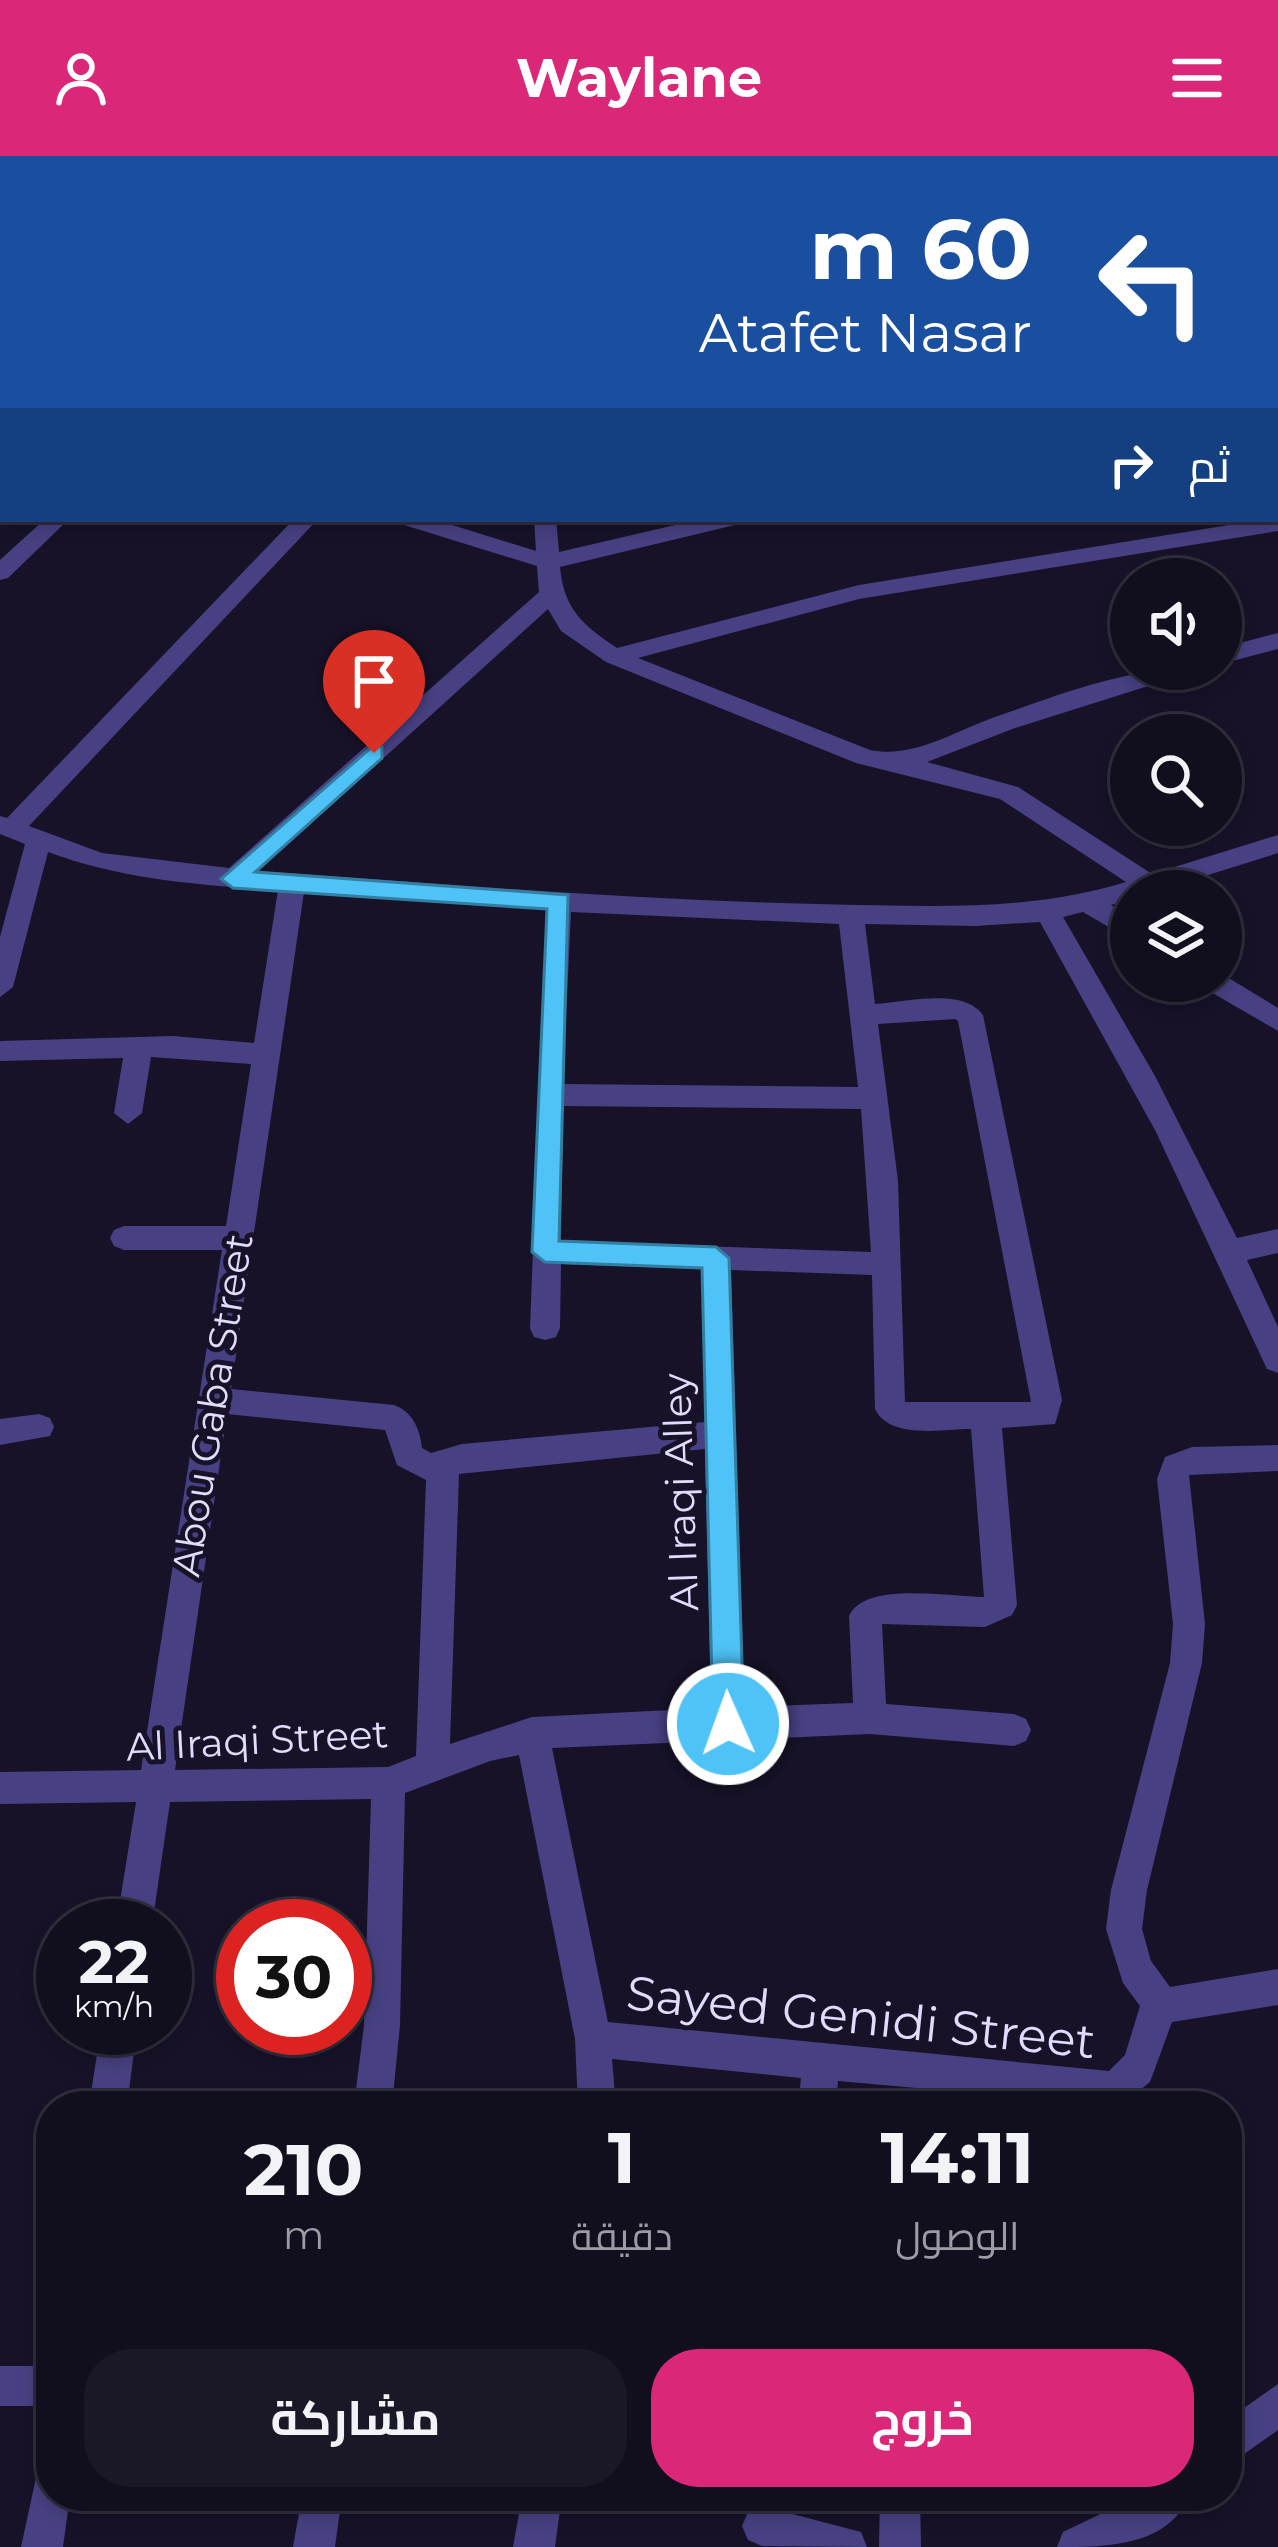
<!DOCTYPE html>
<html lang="ar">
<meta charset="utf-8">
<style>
body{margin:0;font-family:Montserrat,Cairo,sans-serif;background:#1a1727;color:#f1f3f6;direction:rtl;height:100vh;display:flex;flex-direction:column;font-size:45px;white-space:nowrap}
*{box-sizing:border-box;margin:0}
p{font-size:39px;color:#9c9ca4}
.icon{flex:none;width:66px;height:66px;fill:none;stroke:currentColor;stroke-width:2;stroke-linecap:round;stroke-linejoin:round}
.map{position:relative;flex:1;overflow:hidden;direction:ltr}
.side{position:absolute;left:36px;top:1935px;width:1206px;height:420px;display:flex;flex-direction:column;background:#110e1e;border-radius:48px;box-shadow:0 6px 18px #0003,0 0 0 3px #302e3c;direction:rtl}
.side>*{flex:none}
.top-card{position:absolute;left:0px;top:0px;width:1278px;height:366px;box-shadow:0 6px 18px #0003,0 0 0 3px #302e3c;direction:rtl;background:#1a4fa0;color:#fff;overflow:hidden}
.tools{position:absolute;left:1110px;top:402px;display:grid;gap:24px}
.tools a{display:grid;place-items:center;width:132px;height:132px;border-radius:50%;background:#110e1e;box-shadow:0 6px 18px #0003,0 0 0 3px #302e3c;font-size:60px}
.speed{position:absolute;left:36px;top:1743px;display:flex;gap:24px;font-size:60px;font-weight:700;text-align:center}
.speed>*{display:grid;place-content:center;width:156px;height:156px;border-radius:50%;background:#110e1e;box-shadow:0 6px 18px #0003,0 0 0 3px #302e3c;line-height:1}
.speed small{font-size:30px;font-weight:400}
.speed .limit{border:18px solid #d22;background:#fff;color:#111}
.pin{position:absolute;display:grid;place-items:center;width:102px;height:102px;color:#fff;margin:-123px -51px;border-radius:50% 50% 50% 0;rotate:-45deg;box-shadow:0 0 12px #0007}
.pin .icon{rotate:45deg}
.me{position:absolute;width:132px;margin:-66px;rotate:358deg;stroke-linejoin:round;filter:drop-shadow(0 0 9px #0008)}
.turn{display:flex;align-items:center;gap:42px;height:252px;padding:0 48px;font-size:54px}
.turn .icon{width:156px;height:156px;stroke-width:2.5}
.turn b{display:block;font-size:84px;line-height:102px}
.then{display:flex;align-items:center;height:114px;padding:0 48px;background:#0003;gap:24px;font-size:45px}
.eta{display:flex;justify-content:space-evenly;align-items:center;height:204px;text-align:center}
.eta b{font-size:72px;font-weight:700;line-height:84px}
.primary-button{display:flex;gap:24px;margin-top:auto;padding:24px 48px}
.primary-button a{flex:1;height:138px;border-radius:48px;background:#db2777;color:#fff;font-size:48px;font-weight:700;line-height:138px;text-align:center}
.primary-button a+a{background:#1a1727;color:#f1f3f6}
header{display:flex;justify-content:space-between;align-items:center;height:156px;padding:0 48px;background:#db2777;color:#fff;font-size:54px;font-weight:700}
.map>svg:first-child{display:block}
</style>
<header><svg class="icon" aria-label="menu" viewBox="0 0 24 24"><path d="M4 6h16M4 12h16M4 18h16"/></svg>Waylane<svg class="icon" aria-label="person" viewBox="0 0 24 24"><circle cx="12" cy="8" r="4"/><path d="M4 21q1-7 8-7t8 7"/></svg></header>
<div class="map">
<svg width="1278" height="2391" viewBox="0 0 1278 2391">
<rect width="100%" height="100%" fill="#171228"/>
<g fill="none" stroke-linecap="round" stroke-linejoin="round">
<path fill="#474183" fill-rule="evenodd" d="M12,0H51L53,3H14Z
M297,0H341L343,3H299Z
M552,0H570V3H552Z
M1275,8H1278V20H1275Z
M0,21H3V33H0Z
M0,96L3,97V109L0,108Z
M1275,121H1278V133H1275Z
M0,221H3L0,236Z
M1275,222H1278V234H1275Z
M1275,278H1278V290H1275Z
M1278,361V375L859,443L638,502L870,594C913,603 955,575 995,561C1056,540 1123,513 1187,513L1183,519L1015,572L927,606L1018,631L1152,718L1278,679V697L1157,735H1131V743L1111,749L1131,762V784L1083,756L1063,761L1155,920L1237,1082L1278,1073V1097L1247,1104L1278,1171V1217L1267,1213L1156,976L1040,766L975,770L865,768L875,848C906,846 963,831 983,859L1062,1244L1055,1268L1002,1272L1017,1449L1012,1459L985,1471L882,1468L886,1548L1014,1558L1026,1563L1031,1574L1026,1585L1014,1590L870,1578L552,1592L608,1866L1109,1915L1125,1899L1140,1850L1123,1827L1106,1773L1111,1734L1170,1507L1173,1468L1157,1323L1165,1301L1192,1291L1278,1289V1315L1189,1319L1205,1468L1202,1507L1147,1734L1142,1773L1151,1805L1170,1831L1278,1813V1849L1172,1866L1150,1926L1120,1950L838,1925L836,1950H798L801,1922L612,1903L616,1950H578L575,1883L519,1599L490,1605L405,1637L400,1869L392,1950H354L364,1869L371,1643L170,1646L152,1770H116L136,1646L0,1648V1616L141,1614L222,1094H124L114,1090L110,1082L114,1074L124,1070H226L251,908L151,901L142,957L128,968L114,957L123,902L0,905V885L173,880L254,887L278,734C199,729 124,724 48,696L13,831L0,841V781L25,688L0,678V660L7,662L294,363H318L29,670L102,697L229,712L539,436L537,410L401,368L398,363H433L536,395L534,363H556L559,396L701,363H742L739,368L560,411C564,454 583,469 617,492L859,429ZM548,453L561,475L606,506L856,607L1000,643L1126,726C1025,757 923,750 817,748C631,744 445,728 259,715ZM304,736L546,754L530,1172L534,1181L545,1184L556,1181L560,1172L561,1108L702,1113L705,1266L462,1288L431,1297L422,1292C420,1273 413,1256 394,1249L231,1233ZM571,756L839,768L858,931L563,928ZM955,863L958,865L1031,1246H905L898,1025L878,868ZM563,950L861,953L871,1096L561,1085ZM731,1114L872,1119L875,1253C890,1284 943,1273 971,1273L984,1441C949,1441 865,1425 849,1460L853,1547L744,1551ZM227,1258L385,1274L397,1309L426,1324L416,1600L388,1611L175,1614ZM705,1293L711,1552L532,1561L450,1588L459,1318Z
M45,363H69L8,422L0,424V404Z
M1278,477V493L1221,508V492Z
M1222,818L1278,852V875L1204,832L1200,825H1221Z
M39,1258L50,1262L54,1271L50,1280L0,1289V1263Z
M101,1872H137L127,1950H89Z
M0,2210H51V2250H0Z
M1278,2228V2274L1227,2310V2264Z
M51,2311V2340H70L63,2391H21L37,2317Z
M302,2340H342L335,2391H293Z
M522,2340H562L555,2391H513Z
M880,2340H920L921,2391H879Z
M1138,2340H1189C1168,2391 1105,2391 1057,2391L1063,2376Z
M762,2350L861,2376L867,2391L762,2390L748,2384L742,2370L748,2356Z"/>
</g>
<path fill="#4fc3f7" stroke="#337fa1" stroke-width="3" d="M374,589L382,591V602L255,716L568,739L559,1085L716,1091L729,1102L744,1568L739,1578L728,1582L718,1578L713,1568L702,1112L545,1106L532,1096L547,753L233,732L221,723Z"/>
<g text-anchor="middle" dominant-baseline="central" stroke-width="10" stroke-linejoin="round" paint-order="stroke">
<g font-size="39" fill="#e1dbfc" stroke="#171228">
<text transform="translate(212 1249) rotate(-81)">Abou Gaba Street</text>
<text transform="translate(680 1336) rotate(-92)">Al Iraqi Alley</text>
<text transform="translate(257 1584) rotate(-3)">Al Iraqi Street</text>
</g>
<g font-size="48" fill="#e1dbfc" stroke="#171228">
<text transform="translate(861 1861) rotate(6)">Sayed Genidi Street</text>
</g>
</g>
</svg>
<div class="tools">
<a><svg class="icon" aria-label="sound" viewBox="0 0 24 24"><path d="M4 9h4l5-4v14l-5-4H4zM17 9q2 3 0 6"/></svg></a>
<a><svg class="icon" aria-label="search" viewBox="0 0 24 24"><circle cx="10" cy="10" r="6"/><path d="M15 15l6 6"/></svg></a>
<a><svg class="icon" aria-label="layers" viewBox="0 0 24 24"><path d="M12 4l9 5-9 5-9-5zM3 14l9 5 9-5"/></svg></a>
</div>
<div class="speed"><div>22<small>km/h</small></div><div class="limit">30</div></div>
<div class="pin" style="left:374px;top:597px;background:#d93025"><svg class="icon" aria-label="arrive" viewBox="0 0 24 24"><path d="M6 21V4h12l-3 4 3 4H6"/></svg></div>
<svg class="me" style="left:728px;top:1568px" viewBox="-20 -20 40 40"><circle r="17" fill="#4fc3f7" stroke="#fff" stroke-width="3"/><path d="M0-11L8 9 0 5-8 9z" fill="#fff"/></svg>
<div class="top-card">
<div class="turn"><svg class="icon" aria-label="left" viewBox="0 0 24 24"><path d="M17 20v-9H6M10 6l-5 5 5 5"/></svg><div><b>60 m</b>Atafet Nasar</div></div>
<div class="then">ثم<svg class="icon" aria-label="right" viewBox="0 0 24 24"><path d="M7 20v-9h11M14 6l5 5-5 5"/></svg></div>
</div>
<section class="side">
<div class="eta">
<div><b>14:11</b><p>الوصول</p></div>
<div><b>1</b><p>دقيقة</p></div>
<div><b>210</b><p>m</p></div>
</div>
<div class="primary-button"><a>خروج</a><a>مشاركة</a></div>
</section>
</div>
